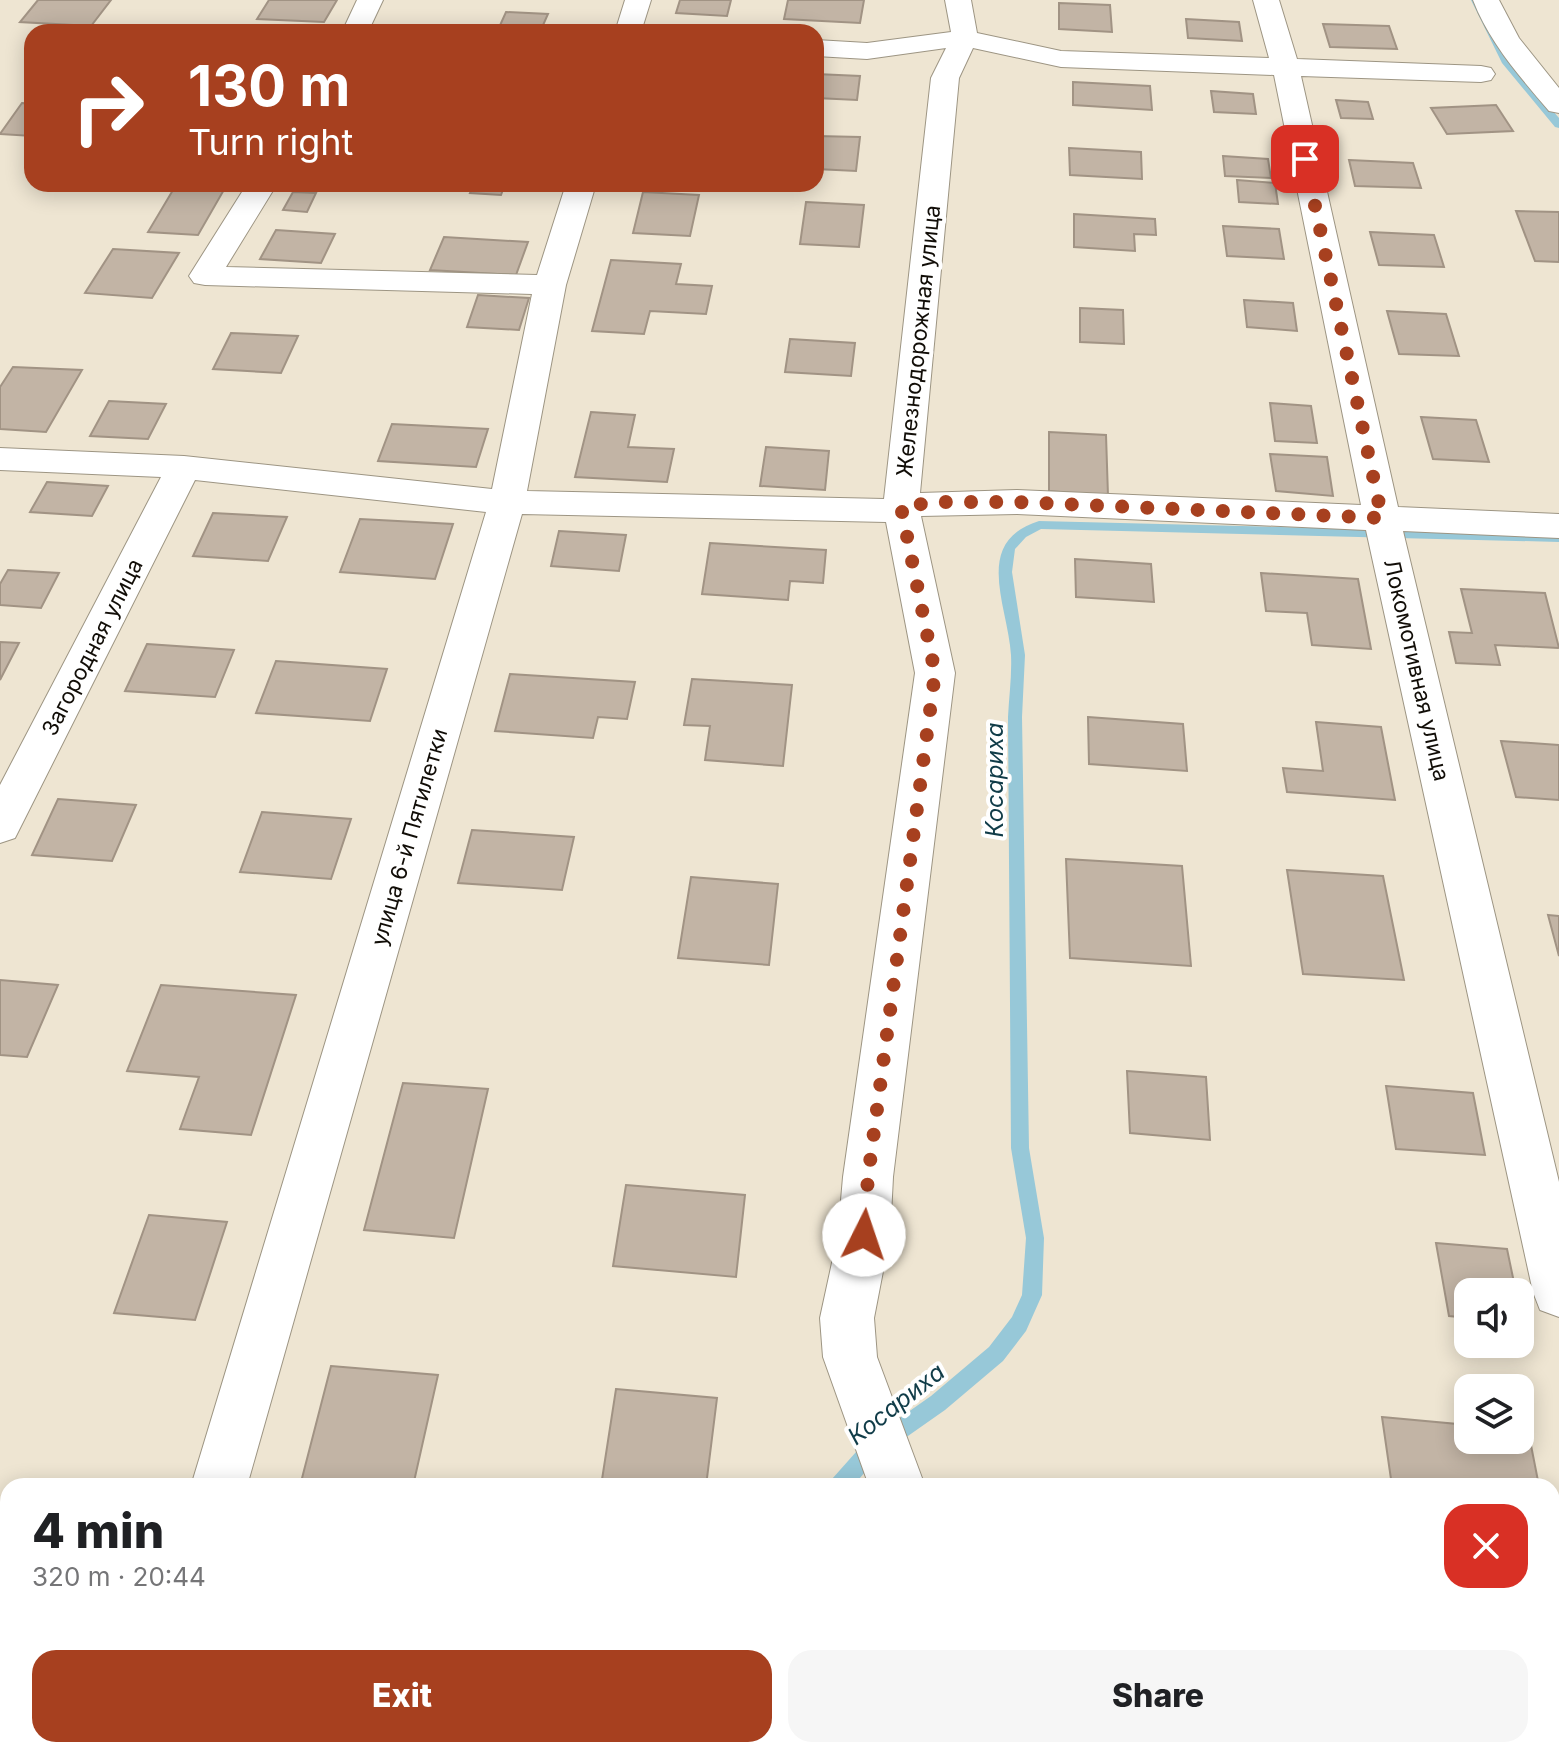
<!DOCTYPE html>
<meta charset="utf-8">
<style>
body{margin:0;font-family:Inter,sans-serif;background:#f6f6f6;color:#202124;height:100vh;display:flex;flex-direction:column;font-size:30px;white-space:nowrap}
*{box-sizing:border-box;margin:0}
p{font-size:26px;color:#757577}
.icon{flex:none;width:44px;height:44px;fill:none;stroke:currentColor;stroke-width:2;stroke-linecap:round;stroke-linejoin:round}
.map{position:relative;flex:1;overflow:hidden}
.details{position:absolute;left:0px;top:1478px;width:1560px;height:280px;display:flex;flex-direction:column;background:#fff;border-radius:24px 24px 0 0;box-shadow:0 4px 20px #0003}
.details>*{flex:none}
.banner{position:absolute;left:24px;top:24px;width:800px;height:168px;border-radius:24px;box-shadow:0 4px 20px #0003;background:#a7401f;color:#fff;overflow:hidden}
.fabs{position:absolute;left:1454px;top:1278px;display:grid;gap:16px}
.fabs a{display:grid;place-items:center;width:80px;height:80px;border-radius:16px;background:#fff;box-shadow:0 4px 20px #0003;font-size:40px}
.pin{position:absolute;display:grid;place-items:center;width:68px;height:68px;color:#fff;margin:-34px;border-radius:16px;box-shadow:0 4px 12px #0006}
.me{position:absolute;width:88px;margin:-44px;rotate:4deg;stroke-linejoin:round;filter:drop-shadow(0 0 6px #0008)}
.turn{display:flex;align-items:center;gap:28px;height:168px;padding:0 32px;font-size:36px}
.turn .icon{width:104px;height:104px;stroke-width:2.5}
.turn b{display:block;font-size:56px;line-height:68px}
.round{display:grid;place-items:center;flex:none;width:84px;height:84px;border-radius:24px;background:#f6f6f6}
.head{display:flex;align-items:center;justify-content:space-between;height:136px;padding:0 32px}
h1{font-size:48px;font-weight:800;line-height:60px}
.primary-button{display:flex;gap:16px;margin-top:auto;padding:16px 32px}
.primary-button a{flex:1;height:92px;border-radius:24px;background:#a7401f;color:#fff;font-size:32px;font-weight:800;line-height:92px;text-align:center}
.primary-button a+a{background:#f6f6f6;color:#202124}
.map>svg:first-child{display:block}
</style>
<div class="map">
<svg width="1559" height="1758" viewBox="0 0 1559 1758">
<rect width="100%" height="100%" fill="#eee5d2"/>
<g fill="none" stroke-linecap="round" stroke-linejoin="round">
<path fill="#97c8d8" fill-rule="evenodd" d="M1471,0H1481L1511,62L1559,118V128L1555,127L1502,63Z
M1039,521L1559,534V542L1041,529L1026,537L1015,549L1012,572L1025,655L1022,717L1029,1148L1044,1238L1042,1295L1026,1331L1003,1361L945,1410L878,1457L853,1486H829L832,1479L864,1443L931,1396L989,1347L1012,1317L1022,1295L1026,1238L1011,1148L1008,717C1009,697 1012,675 1011,655C1008,605 972,542 1039,521Z
M86,1750H108L106,1758H84Z"/>
</g>
<path fill="#c2b4a5" stroke="#a19384" stroke-width="2" d="M38,0H111L91,26L20,22Z
M269,0H337L324,22L257,19Z
M680,0H731L727,16L676,13Z
M788,0H864L860,23L784,19Z
M1059,3L1110,5L1112,32L1059,29Z
M506,12L548,14L540,32H497Z
M1186,19L1239,22L1242,41L1188,38Z
M1323,24L1389,26L1397,49L1330,47Z
M816,74L860,76L857,100L816,98Z
M1073,82L1150,86L1152,110L1073,105Z
M1211,91L1253,94L1256,114L1214,112Z
M1336,100L1368,102L1373,119L1341,118Z
M22,103L32,104V136L0,134Z
M1496,105L1513,131L1447,134L1431,108Z
M816,136L860,137L856,171L816,169Z
M1069,148L1141,152L1142,179L1070,175Z
M1223,156L1268,159L1271,178L1225,176Z
M1349,160L1413,163L1421,188L1355,186Z
M1237,180L1275,183L1278,204L1239,202Z
M474,184H505L501,195L470,193Z
M176,185L225,188L198,235L148,232Z
M293,192L316,193L307,212L283,210Z
M643,192L699,195L690,236L633,233Z
M806,202L864,205L859,247L800,244Z
M1516,211L1559,212V262L1535,261Z
M1074,214L1155,219L1156,235L1134,234L1135,251L1074,247Z
M1223,226L1279,229L1284,259L1227,256Z
M276,230L335,234L321,263L260,259Z
M1370,232L1434,235L1444,267L1379,265Z
M444,237L528,242L516,275L430,270Z
M113,249L179,253L152,298L85,293Z
M611,260L681,264L676,284L712,286L706,314L650,311L644,334L592,331Z
M478,295L529,298L519,330L467,327Z
M1244,300L1293,303L1297,331L1247,327Z
M1080,308L1123,310L1124,344L1080,342Z
M1387,311L1446,314L1459,356L1399,354Z
M231,333L298,336L281,373L213,369Z
M790,339L855,343L851,376L785,372Z
M13,367L82,370L46,432L0,429V387Z
M109,401L166,404L148,439L90,436Z
M1270,403L1311,406L1317,443L1275,441Z
M591,412L635,415L628,447L674,449L667,482L575,477Z
M1421,417L1476,420L1489,462L1433,459Z
M392,424L488,429L476,467L378,461Z
M1049,432L1106,435L1108,496L1049,491Z
M766,447L829,451L825,490L760,486Z
M1270,454L1327,457L1333,496L1276,491Z
M47,482L108,486L92,516L30,512Z
M213,513L287,517L268,561L193,556Z
M360,519L453,524L435,579L340,572Z
M559,531L626,535L619,571L551,566Z
M710,543L826,550L823,583L790,581L788,600L702,594Z
M1075,559L1151,564L1154,602L1076,597Z
M8,570L59,573L41,608L0,605V584Z
M1261,573L1358,579L1371,649L1312,645L1307,613L1266,611Z
M1461,589L1545,593L1559,648L1495,645L1500,665L1456,663L1449,632L1472,633Z
M0,642L19,643L0,680Z
M147,644L234,650L215,697L125,691Z
M276,661L387,669L370,721L256,713Z
M510,674L635,682L627,719L598,717L593,738L495,731Z
M692,679L792,685L783,766L705,760L710,726L684,725Z
M1088,717L1183,724L1187,771L1089,764Z
M1316,722L1381,727L1395,800L1287,792L1283,768L1323,771Z
M1501,741L1559,745V800L1516,797Z
M58,799L136,805L112,861L32,855Z
M262,812L351,819L331,879L240,872Z
M472,830L574,837L562,890L458,883Z
M1066,859L1182,866L1191,966L1070,958Z
M1287,870L1383,876L1404,980L1303,974Z
M691,877L778,884L769,965L678,958Z
M1548,915L1559,916V956Z
M0,980L58,985L27,1057L0,1055Z
M161,985L296,995L251,1135L180,1129L199,1077L127,1071Z
M1127,1071L1206,1077L1210,1140L1130,1133Z
M403,1083L488,1089L454,1238L364,1230Z
M1386,1086L1473,1093L1485,1155L1396,1149Z
M626,1185L745,1195L736,1277L613,1266Z
M149,1215L227,1222L195,1320L114,1313Z
M1436,1243L1507,1249L1516,1292H1468V1318L1449,1316Z
M331,1366L438,1375L413,1486H300Z
M616,1389L717,1398L706,1486H601Z
M1382,1417L1468,1425V1440H1520V1429L1528,1430L1539,1486H1392Z
M1150,1481L1206,1486H1150Z
M8,1665V1750H63L60,1758H0V1688Z
M235,1750H392L390,1758H232Z
M542,1750H680L679,1758H540Z
M1507,1750L1559,1753V1758H1508Z"/>
<g fill="none" stroke-linecap="round" stroke-linejoin="round">
<defs>
<path id="minor" d="M357,0H383L368,32H342Z
M625,0H651L641,32H615Z
M945,0H971L977,33L1061,51L1269,58L1253,0H1279L1297,59L1481,66L1491,68L1495,74L1491,80L1481,82L1301,76L1398,507L1559,514V538L1403,531L1559,1182V1317L1540,1310L1533,1292L1366,530L1017,514L921,516L955,673L893,1177L890,1235L874,1318L877,1357L925,1486H869L823,1357L820,1318L838,1235L843,1177L915,673L886,522L522,514L247,1486H191L486,512L195,480L15,838L0,843V785L161,477L0,470V448L184,456L492,489L532,294L205,285L194,283L189,276L247,184H277L226,267L537,275L566,184H596L566,285L527,491L884,499L931,78L946,48L867,59L816,56V40L867,43L951,32ZM973,48L1061,67L1274,75L1361,505L1017,490L920,493L959,78Z
M1473,0H1499L1519,38L1559,88V113L1549,111C1520,77 1489,42 1473,0Z
M111,1750H173L171,1758H109Z
M827,1750H889V1758H827Z"/>
</defs>
<use href="#minor" stroke="#9d9583" stroke-width="2"/>
<use href="#minor" fill="#fff" fill-rule="evenodd"/>
</g>
<g fill="none" stroke-linecap="round" stroke-linejoin="round">
<path stroke="#a7401f" stroke-width="14" stroke-dasharray="0 25.2" d="M864,1235L868,1177L935,673L901,507L936,502H1017L1382,518L1305,159"/>
</g>
<g text-anchor="middle" dominant-baseline="central" stroke-width="8" stroke-linejoin="round" paint-order="stroke">
<g font-size="22" fill="#110d07" stroke="#fff">
<text transform="translate(918 341) rotate(-84)">Железнодорожная улица</text>
<text transform="translate(92 647) rotate(-63)">Загородная улица</text>
<text transform="translate(1417 670) rotate(77)">Локомотивная улица</text>
<text transform="translate(409 837) rotate(-74)">улица 6-й Пятилетки</text>
</g>
<g font-size="24" font-style="italic" fill="#103c48" stroke="#fff">
<text transform="translate(994 780) rotate(-90)">Косариха</text>
<text transform="translate(896 1404) rotate(-38)">Косариха</text>
</g>
</g>
</svg>
<div class="fabs">
<a><svg class="icon" aria-label="sound" viewBox="0 0 24 24"><path d="M4 9h4l5-4v14l-5-4H4zM17 9q2 3 0 6"/></svg></a>
<a><svg class="icon" aria-label="layers" viewBox="0 0 24 24"><path d="M12 4l9 5-9 5-9-5zM3 14l9 5 9-5"/></svg></a>
</div>
<div class="pin" style="left:1305px;top:159px;background:#d93025"><svg class="icon" aria-label="arrive" viewBox="0 0 24 24"><path d="M6 21V4h12l-3 4 3 4H6"/></svg></div>
<svg class="me" style="left:864px;top:1235px" viewBox="-20 -20 40 40"><circle r="19" fill="#fff"/><path d="M0-13L10 11 0 6-10 11z" fill="#a7401f"/></svg>
<div class="banner">
<div class="turn"><svg class="icon" aria-label="right" viewBox="0 0 24 24"><path d="M7 20v-9h11M14 6l5 5-5 5"/></svg><div><b>130 m</b>Turn right</div></div>
</div>
<section class="details">
<div class="head"><div><h1>4 min</h1><p>320 m · 20:44</p></div><a class="round" style="background:#d93025;color:#fff"><svg class="icon" aria-label="close" viewBox="0 0 24 24"><path d="M6 6l12 12M18 6L6 18"/></svg></a></div>
<div class="primary-button"><a>Exit</a><a>Share</a></div>
</section>
</div>
